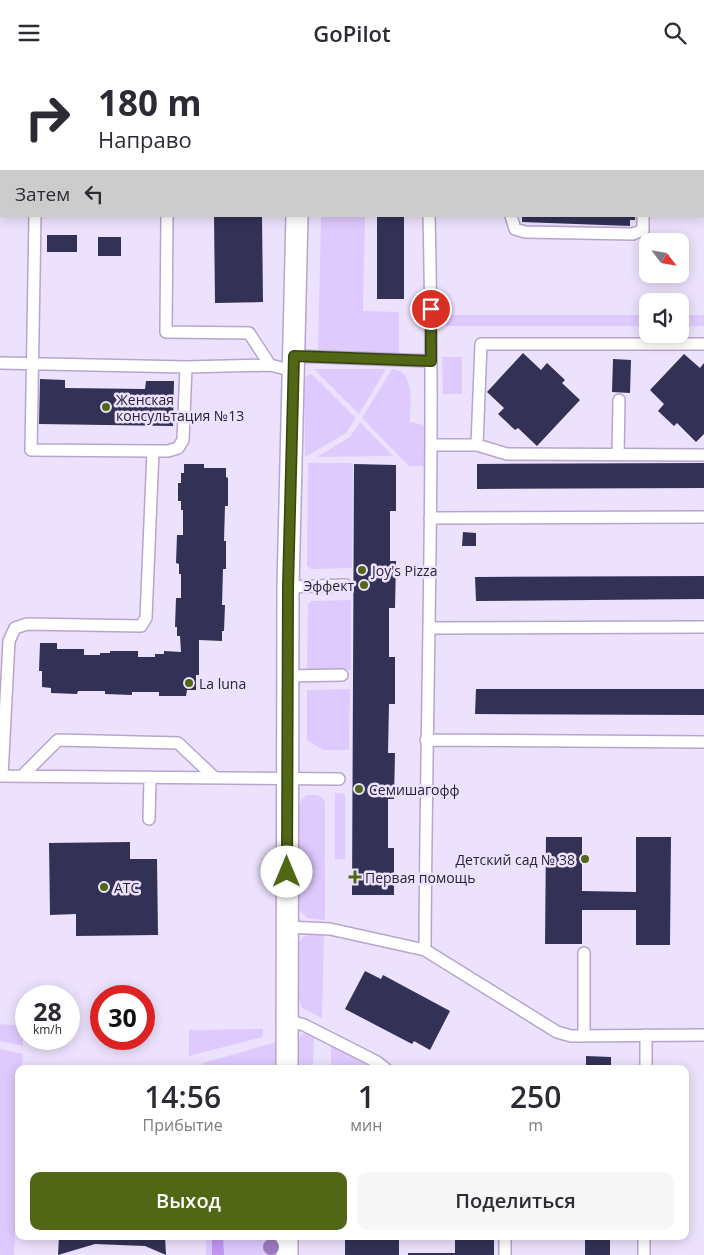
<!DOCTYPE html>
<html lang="ru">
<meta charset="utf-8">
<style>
body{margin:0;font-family:"Open Sans",sans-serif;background:#f7f7f7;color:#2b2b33;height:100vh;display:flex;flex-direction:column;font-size:19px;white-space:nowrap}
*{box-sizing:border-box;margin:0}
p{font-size:16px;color:#7c7c81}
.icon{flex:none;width:28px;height:28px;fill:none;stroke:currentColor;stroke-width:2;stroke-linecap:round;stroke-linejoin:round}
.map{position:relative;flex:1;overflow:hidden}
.sheet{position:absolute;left:15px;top:1000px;width:674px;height:175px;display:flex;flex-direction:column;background:#fff;border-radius:10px;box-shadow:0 2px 12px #0003}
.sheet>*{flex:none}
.top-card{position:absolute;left:0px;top:0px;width:705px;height:152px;box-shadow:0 2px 12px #0003;background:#fff;color:#2b2b33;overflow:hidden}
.needle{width:32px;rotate:121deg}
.buttons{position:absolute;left:639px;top:168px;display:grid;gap:10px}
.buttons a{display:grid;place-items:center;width:50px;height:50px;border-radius:10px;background:#fff;box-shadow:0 2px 12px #0003;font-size:25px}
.speed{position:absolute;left:15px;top:920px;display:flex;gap:10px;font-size:25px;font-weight:700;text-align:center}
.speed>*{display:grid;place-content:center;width:65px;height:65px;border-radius:50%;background:#fff;box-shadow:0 2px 12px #0003;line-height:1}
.speed small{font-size:12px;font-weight:400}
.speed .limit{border:8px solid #d22;background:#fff;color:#111}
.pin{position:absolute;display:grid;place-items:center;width:42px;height:42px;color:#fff;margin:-21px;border:2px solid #fff;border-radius:50%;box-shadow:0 1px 5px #0007}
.me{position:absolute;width:55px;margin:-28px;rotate:0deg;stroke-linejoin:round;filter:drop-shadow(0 0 4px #0008)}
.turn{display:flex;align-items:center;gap:18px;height:105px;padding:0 15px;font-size:22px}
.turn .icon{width:65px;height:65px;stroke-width:2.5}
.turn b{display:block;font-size:35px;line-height:42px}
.then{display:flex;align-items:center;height:48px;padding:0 15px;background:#0003;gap:10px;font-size:19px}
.eta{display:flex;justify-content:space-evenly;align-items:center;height:85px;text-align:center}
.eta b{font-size:30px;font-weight:600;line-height:35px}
.action{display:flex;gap:10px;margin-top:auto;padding:10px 15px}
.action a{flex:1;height:58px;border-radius:10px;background:#516716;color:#fff;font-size:20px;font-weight:600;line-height:58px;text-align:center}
.action a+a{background:#f7f7f7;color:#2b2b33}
header{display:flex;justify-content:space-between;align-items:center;height:65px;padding:0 15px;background:#fff;font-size:22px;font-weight:600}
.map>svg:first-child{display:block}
</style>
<header><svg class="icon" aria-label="menu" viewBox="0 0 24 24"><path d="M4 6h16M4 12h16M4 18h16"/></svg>GoPilot<svg class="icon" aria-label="search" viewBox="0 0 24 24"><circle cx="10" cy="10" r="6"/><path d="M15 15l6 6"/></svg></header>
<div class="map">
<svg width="704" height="1190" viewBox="0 0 704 1190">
<rect width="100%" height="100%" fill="#ede2fd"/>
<path fill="#dfcafe" d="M321,151H365L363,246L399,247V289L318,287Z
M442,250H647V261H442Z
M680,250H704V261H680Z
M442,292H462V329H443Z
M314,304H386L359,349Z
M392,304C416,306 410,340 410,357L424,360L425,401H409L362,353Z
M310,309L314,311L356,353L346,368L305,392L304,313Z
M360,357L393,391L317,392L350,372Z
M308,398H353L352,503L311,504L307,501Z
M351,535V605H307L308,540L311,536Z
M350,624L349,685H323L307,675V625Z
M335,728L345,729V794H335Z
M306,730C314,730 322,728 325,737V855L307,853L299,845V742L301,735Z
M311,869H324L322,953L302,943L299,934V877L303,872Z
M0,959L23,961V981L0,976Z
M263,964V972L189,991V965Z
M309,967L314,971L313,1004H299V974L301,970Z
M277,977V1004H203V998Z
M331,981L375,1004H331Z
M0,984L23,989L22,1004H19V1078L14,1190H0Z
M206,1171H278L277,1190H206Z"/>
<path fill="#c097f2" d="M212,1171H223L224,1190H212Z"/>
<path fill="#333155" d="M214,151H262L263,237L215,238Z
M377,151H404V234H377Z
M522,151H635V155H630V161L522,157Z
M47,170H77V187H47Z
M98,172H121V191H98Z
M523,288L541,305L547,298L565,315L562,318L580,335L537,381L518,363L515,365L498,349L504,343L487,327Z
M684,289L700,303L704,298V369L696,377L677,358L674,361L658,346L664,339L650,325Z
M613,294L631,295L630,328L612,327Z
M40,314L65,315V323L145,324L146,316H174L173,361L39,359Z
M704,398V423L477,424V399Z
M184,399H204V403H226V412L228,413V441H225L224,476H226V504H223L222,540H225L224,566H222V576L199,575V610H196V625H187L186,631H159V627H132V630L105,629V626H78L77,629L51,628V623L42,622V606H39L40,578H57V584H84V590H100V588H110V586H138V592H155V589H164V586L181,587L180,571H177V562H175L176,533H181V509H179V499L176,498L177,470H183V445H181V436H178V418H181V408H184Z
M354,399L396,400V446H390V496H396L395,543H389V592H395V639H389L388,688H395L394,734H388V783H394V830H352Z
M463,467L476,468V481H462Z
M704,511V534L476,536L475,512Z
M476,624H704V650L475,649Z
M546,772H582V826L636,827V772H671L670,880H636V845H582V879H545Z
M130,777V794H157L158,870L76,871V849L50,850L49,778Z
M365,906L381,914L383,910L450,946L430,985L414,976L412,979L345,944Z
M586,991L611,992V1004H586Z
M59,1171H165L166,1190L145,1181L95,1179L58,1190Z
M345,1171H399V1190H345Z
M455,1171H494V1190H408V1188H455Z
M585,1171H610V1190H585Z"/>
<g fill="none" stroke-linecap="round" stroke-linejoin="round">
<defs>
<path id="service" d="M277,0V1
M428,1V0
M674,1L675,0
M35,151L31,385L153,386H168L178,383L183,375L186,302
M167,151L166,267L249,268L270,300
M511,151L515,164L525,167L633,169L643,165V151
M294,291L431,296
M0,298L186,302L270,300L294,306
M431,380H477L507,389L704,390
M477,380L481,279H704
M618,390L619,335
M430,453L704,452
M288,522L346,520
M429,563L704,562
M287,611L342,610
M426,675L704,677
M0,711L339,714
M2,711L9,576L15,563L27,559L141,561L146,553L153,386
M22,711L58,675L178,678L215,713
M149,754L150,713
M287,862L330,864L425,885C426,641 435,396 429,151
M425,885L557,967L571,971L704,970
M584,888V971
M287,955L304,960L377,997L386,1004
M646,1004V970
M505,1190V1171
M644,1190V1171"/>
<path id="minor" d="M0,15H1
M287,1004L288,522L297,151
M287,1190V1171"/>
</defs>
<use href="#service" stroke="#b6a5ce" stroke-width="14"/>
<use href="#minor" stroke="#b6a5ce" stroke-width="24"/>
<use href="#service" stroke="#fff" stroke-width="11"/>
<use href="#minor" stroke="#fff" stroke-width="21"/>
</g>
<circle fill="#9d7abf" cx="271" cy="1182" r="8"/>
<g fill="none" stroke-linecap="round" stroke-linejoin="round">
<defs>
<path id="route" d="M287,807L288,522L294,291L431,296V244"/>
</defs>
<use href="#route" stroke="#35430e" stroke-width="12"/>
<use href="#route" stroke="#516716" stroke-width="9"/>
</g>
<g fill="#516716" stroke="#ede2fd" stroke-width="2">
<circle cx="106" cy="342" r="5"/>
<circle cx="362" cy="505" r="5"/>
<circle cx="364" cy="520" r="5"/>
<circle cx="189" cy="618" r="5"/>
<circle cx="359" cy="724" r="5"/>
<circle cx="585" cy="794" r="5"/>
<path d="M352.5 804.5h5v5h5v5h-5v5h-5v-5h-5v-5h5z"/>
<circle cx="104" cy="822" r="5"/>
</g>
<g text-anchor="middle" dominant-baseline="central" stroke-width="5" stroke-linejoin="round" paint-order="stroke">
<g font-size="14" fill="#2a2334" stroke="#ede2fd" text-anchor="start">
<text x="116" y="334">Женская<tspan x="116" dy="16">консультация №13</tspan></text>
<text x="372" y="505">Joy's Pizza</text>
<text x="354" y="520" text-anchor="end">Эффект</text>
<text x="199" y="618">La luna</text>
<text x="369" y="724">Семишагофф</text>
<text x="575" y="794" text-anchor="end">Детский сад № 38</text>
<text x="365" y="812">Первая помощь</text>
<text x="114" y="822">АТС</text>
</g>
</g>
</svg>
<div class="buttons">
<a><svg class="needle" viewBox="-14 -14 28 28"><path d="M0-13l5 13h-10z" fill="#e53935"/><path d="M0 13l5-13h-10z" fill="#7c7c81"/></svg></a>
<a><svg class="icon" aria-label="sound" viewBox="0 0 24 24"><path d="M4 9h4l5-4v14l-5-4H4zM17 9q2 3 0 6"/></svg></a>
</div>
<div class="speed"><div>28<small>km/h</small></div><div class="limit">30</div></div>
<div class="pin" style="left:431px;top:244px;background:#d93025"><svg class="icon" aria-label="arrive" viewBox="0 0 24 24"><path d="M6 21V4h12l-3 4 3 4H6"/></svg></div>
<svg class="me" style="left:287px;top:807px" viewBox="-20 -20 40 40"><circle r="19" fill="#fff"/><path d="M0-13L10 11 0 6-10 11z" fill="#516716"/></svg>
<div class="top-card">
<div class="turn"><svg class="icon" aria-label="right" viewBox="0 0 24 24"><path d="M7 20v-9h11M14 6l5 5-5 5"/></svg><div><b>180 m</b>Направо</div></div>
<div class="then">Затем<svg class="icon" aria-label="left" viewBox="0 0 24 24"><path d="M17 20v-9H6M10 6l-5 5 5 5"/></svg></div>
</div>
<section class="sheet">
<div class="eta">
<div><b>14:56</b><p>Прибытие</p></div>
<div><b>1</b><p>мин</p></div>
<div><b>250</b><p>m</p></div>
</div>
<div class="action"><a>Выход</a><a>Поделиться</a></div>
</section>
</div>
